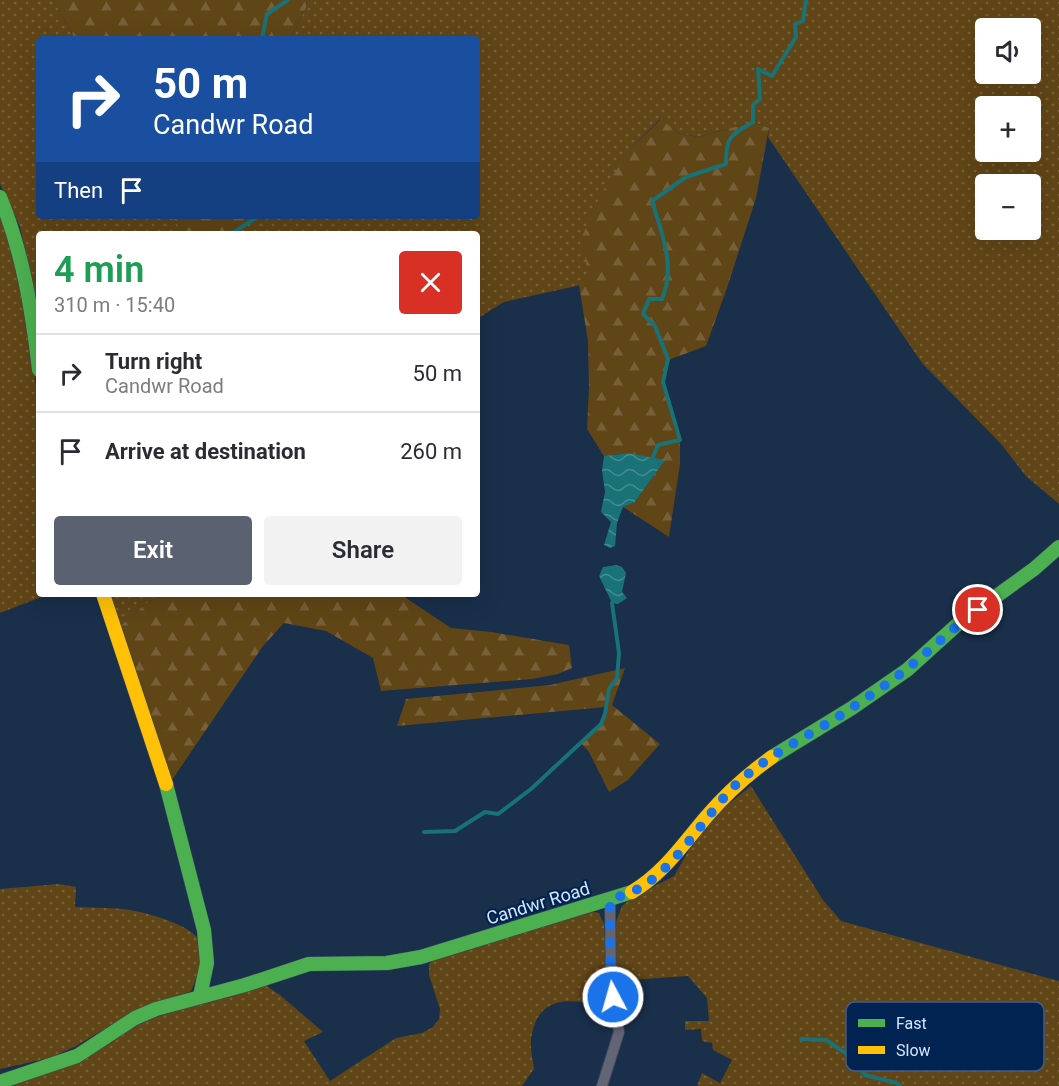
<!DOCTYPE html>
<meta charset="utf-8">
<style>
body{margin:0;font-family:Roboto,sans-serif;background:#f2f2f3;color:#2b2b33;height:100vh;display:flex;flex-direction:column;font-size:22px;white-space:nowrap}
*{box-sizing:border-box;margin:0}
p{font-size:20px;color:#7c7c81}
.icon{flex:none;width:33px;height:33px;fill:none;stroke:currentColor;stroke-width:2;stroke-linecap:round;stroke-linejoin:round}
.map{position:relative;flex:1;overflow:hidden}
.drawer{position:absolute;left:36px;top:231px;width:444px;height:366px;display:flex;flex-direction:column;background:#fff;border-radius:6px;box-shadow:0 6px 24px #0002}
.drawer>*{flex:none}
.hud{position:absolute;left:36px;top:36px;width:444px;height:183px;border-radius:6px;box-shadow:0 6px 24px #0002;background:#1a4fa0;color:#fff;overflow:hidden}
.buttons{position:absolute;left:975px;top:18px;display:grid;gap:12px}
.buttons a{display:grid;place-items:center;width:66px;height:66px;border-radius:6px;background:#fff;box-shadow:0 6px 24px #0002;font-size:30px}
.pin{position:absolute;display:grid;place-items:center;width:51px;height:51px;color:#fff;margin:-26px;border:3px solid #fff;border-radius:50%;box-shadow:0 2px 6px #0007}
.me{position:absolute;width:66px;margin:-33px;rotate:354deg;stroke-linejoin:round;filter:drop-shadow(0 0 4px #0008)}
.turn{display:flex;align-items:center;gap:21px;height:126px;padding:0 18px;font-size:27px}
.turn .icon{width:78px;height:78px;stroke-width:2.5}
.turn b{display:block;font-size:42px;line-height:51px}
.then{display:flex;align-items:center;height:57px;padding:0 18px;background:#0003;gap:12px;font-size:22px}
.round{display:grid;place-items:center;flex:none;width:63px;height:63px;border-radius:6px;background:#f2f2f3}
.headline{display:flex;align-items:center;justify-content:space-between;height:102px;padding:0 18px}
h1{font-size:36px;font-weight:600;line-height:45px;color:#1e9e55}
.cta{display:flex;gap:12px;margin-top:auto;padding:12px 18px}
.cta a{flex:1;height:69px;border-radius:6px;background:#5a6272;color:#fff;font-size:24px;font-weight:600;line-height:69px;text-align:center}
.cta a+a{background:#f2f2f3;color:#2b2b33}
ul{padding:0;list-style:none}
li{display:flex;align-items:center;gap:18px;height:78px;padding:0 18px;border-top:2px solid #e1e1e2}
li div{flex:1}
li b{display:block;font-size:22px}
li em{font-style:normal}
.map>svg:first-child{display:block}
</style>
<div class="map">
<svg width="1059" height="1086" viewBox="0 0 1059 1086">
<defs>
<pattern id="grass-dots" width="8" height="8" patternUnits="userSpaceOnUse" patternTransform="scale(1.5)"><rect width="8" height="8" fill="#604516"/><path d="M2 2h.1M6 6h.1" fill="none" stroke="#766039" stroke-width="1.8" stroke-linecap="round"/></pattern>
<pattern id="forest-firs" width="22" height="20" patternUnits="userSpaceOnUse" patternTransform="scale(1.5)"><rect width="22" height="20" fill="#604516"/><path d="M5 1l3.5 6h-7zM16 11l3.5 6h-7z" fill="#766039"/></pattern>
<pattern id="water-waves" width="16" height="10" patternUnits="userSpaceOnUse" patternTransform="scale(1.5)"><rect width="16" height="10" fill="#197276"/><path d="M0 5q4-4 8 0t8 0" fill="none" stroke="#448d91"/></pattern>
</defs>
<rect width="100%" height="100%" fill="#192f4a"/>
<path fill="url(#grass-dots)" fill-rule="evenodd" d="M0,0H53L75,39H39V216H172L184,234H39V323L36,298L20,227L0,184Z
M307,0H1059V504L1026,476L1001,444L922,363L768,137L769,128L753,122L698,137L678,133L660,119L630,149L590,283L504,302L477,319V234H231L259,216H477V39H290L306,8ZM986,28H1030V74H986ZM986,106H1030V152H986ZM986,184H1030V230H986Z
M0,213L7,231L23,294L39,407V594H49L0,613Z
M108,594H158L119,627Z
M751,786L823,900L841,921L1059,981V1086H697L702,1073L720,1083L732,1060L713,1050L712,1043L702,1041L701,1029L685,1030V1021H709L707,998L688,976L616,981L614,927L622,906L632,898L674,876L692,845L720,811Z
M59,884L76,887L75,907C94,908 116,907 135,911C151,914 194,926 200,942C205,957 197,978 191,991L123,1018L76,1046L50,1058L0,1069V889Z
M588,911L599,913L604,924L609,1008C573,998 536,992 531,1041C530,1049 533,1060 534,1069L522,1086H5L149,1019L265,985L280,995L323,1032L304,1041L330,1081L396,1038L422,1033L433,1027L439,1019L440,1009L429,975V964L436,958Z"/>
<path fill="url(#forest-firs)" d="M53,0H307L306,8L290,39H75Z
M661,119L678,133L698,137L753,122L769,128L756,198L727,288L706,346L668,360L663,382L680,440V464L669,537L623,507L634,503L664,461L628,453L604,456L587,429L589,388L588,341L579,285L590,282L581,239L601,194L630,149Z
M172,216H259L231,234H184Z
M158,594H400L451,628L491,632L569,645L572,668L558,674L532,679L381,691L373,658L326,631L284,623L263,646L172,780L119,627Z
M625,668L612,705L660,744L628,780L609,792L589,752L580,742L601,724L606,707L397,726L406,699L550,685Z"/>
<path fill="url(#water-waves)" d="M628,453L665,460L634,503L623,507L617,523L615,546L610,548L604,545L611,522L601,512L605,492L602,470L604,456Z
M616,565L622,567L626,573L622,592L627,598L618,604L612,603L599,576L603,567Z"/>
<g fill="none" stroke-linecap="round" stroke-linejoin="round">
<path stroke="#197276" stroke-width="4" d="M262,39L267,14L288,0
M231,234L259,216
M653,457L658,445L680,440L663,382L668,359L655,326L643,314L649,299H662C676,266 662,234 652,201L686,177L726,164C726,136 730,136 753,122V105L760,99L758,69L772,76L796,37L795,24L803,21L806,0
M424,832L455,831L485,812L498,814L531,789L601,724L605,714L609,689L617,678L619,653L612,603
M801,1039L826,1040L847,1054L865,1075L897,1083L900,1086"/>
<defs>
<path id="street" d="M602,1086L619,1032L611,984L610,900"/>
<path id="fast" d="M0,197C23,253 32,310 39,370
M772,757L852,708L907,670L959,623L1034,569L1059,547
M166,784L204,930L207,963L200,996
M0,1082L77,1056L135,1018L156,1009L245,985L309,964L387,963L421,957L632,892"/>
<path id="slow" d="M103,594L166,784
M632,892C664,873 683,844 707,816C726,794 748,774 772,757"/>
</defs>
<use href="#street" stroke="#37495f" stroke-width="12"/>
<use href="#fast" stroke="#37495f" stroke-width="15"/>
<use href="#slow" stroke="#37495f" stroke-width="15"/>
<use href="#street" stroke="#646574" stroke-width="10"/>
<use href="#fast" stroke="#4caf50" stroke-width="14"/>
<use href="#slow" stroke="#ffc107" stroke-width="14"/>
</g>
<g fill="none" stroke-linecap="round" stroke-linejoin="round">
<path stroke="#1a73e8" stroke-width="10" stroke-dasharray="0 18" d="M613,997L610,958V900C617,897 625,895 632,892C677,871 705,812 742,779C777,749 819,731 856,705C874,693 892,681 908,668C932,649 953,627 978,610"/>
</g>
<g text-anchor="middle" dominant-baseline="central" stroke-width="4.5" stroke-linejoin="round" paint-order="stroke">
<g font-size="18" fill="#d4e6fe" stroke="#002352">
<text transform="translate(538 903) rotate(-17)">Candwr Road</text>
</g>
</g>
<rect x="846" y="1002" width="198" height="69" rx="9" fill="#002352" stroke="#405e86" stroke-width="1.5"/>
<rect x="858" y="1019" width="27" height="8" fill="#4caf50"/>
<rect x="858" y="1046" width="27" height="8" fill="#ffc107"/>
<g font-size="16" fill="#d4e6fe">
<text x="896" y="1029">Fast</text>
<text x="896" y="1056">Slow</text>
</g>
</svg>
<div class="buttons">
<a><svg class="icon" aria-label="sound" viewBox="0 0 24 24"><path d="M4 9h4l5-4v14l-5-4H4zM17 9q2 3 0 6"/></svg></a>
<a>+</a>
<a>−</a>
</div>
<div class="pin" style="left:978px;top:610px;background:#d93025"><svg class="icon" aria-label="arrive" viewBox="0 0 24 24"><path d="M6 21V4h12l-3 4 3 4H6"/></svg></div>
<svg class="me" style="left:613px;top:997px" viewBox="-20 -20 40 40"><circle r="17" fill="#1a73e8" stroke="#fff" stroke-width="3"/><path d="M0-11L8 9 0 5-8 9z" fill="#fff"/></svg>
<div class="hud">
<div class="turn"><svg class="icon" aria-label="right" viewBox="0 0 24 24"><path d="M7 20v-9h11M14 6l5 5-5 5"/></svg><div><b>50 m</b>Candwr Road</div></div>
<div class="then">Then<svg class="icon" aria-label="arrive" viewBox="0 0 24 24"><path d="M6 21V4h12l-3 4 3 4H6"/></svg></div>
</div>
<section class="drawer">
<div class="headline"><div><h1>4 min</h1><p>310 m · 15:40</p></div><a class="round" style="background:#d93025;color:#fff"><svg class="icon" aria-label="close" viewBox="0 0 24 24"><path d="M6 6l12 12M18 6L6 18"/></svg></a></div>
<ul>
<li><svg class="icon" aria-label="right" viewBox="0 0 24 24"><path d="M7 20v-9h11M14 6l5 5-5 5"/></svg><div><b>Turn right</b><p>Candwr Road</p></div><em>50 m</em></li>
<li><svg class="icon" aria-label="arrive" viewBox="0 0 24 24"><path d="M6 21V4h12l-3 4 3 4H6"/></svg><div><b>Arrive at destination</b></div><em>260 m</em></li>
</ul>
<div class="cta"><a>Exit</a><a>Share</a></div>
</section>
</div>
